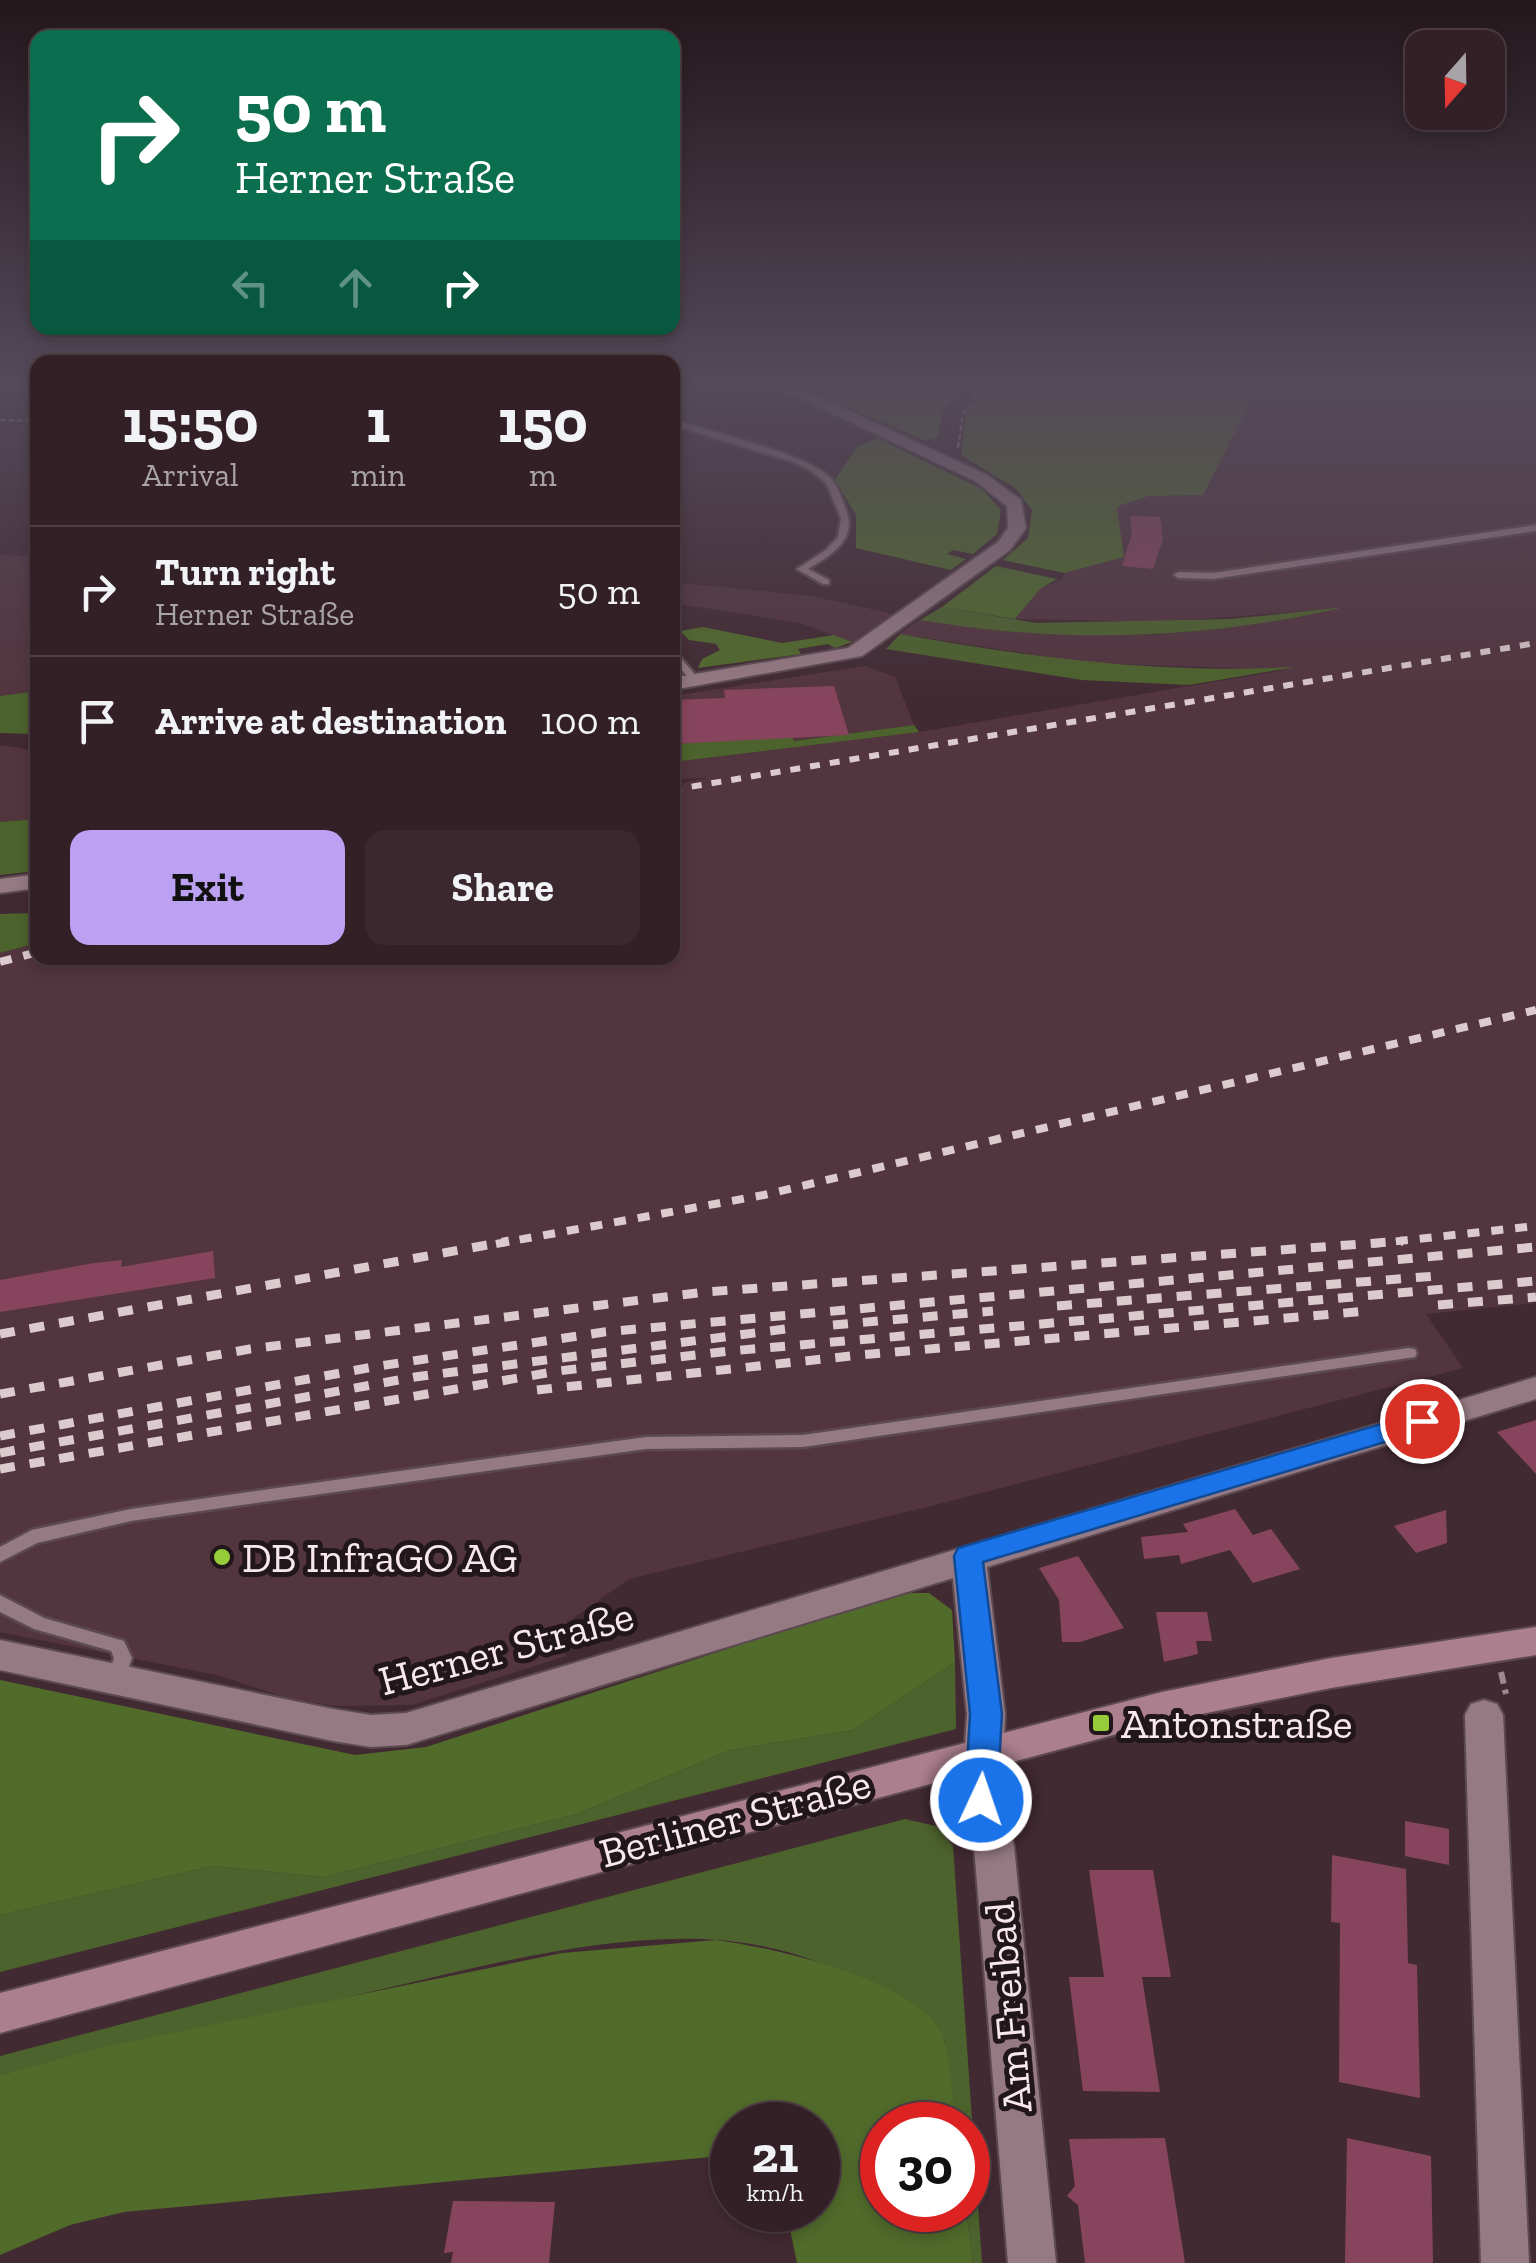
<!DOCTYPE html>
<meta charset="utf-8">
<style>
body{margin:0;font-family:"Zilla Slab",serif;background:#3a282e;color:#f1f3f6;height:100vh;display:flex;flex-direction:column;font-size:38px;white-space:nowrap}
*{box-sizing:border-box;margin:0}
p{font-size:32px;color:#a8a3a7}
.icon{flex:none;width:55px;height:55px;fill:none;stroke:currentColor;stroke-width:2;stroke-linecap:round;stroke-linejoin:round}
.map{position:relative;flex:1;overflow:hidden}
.drawer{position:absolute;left:30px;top:355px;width:650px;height:610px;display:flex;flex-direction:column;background:#322026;border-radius:20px;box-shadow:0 5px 15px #0003,0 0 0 2px #4d3e43}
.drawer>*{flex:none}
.hud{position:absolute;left:30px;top:30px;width:650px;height:305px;border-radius:20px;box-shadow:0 5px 15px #0003,0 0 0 2px #4d3e43;background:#0b6e4f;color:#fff;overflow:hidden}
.needle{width:65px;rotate:200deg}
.buttons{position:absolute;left:1405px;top:30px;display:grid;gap:20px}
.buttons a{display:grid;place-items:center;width:100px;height:100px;border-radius:20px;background:#322026;box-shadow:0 5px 15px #0003,0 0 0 2px #4d3e43;font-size:50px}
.speed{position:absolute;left:710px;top:2102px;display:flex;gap:20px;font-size:50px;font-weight:700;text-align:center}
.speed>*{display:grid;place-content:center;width:130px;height:130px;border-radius:50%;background:#322026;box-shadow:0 5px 15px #0003,0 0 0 2px #4d3e43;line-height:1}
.speed small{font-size:25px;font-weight:400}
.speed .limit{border:15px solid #d22;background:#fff;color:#111}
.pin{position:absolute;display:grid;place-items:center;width:85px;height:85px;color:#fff;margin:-42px;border:5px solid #fff;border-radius:50%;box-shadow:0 2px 10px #0007}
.me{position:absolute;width:110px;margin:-55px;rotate:3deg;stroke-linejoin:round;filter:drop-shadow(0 0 8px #0008)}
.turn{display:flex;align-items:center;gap:35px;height:210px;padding:0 40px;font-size:45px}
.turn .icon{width:130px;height:130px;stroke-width:2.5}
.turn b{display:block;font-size:70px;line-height:85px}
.lanes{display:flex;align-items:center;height:95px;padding:0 40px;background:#0003;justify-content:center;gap:50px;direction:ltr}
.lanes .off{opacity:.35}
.eta{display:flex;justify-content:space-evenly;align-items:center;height:170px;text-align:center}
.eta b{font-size:60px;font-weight:800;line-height:70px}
.cta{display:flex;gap:20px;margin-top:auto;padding:20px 40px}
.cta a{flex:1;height:115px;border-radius:20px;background:#bca0f2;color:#111;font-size:40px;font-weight:800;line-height:115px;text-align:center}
.cta a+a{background:#3a282e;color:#f1f3f6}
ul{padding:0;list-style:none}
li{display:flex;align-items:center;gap:30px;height:130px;padding:0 40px;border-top:2px solid #4d3e43}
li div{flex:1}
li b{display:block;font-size:38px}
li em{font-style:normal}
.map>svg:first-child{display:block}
</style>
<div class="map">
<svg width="1536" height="2263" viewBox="0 0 1536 2263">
<rect width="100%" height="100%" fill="#422a32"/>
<path fill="#53353f" d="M1261,382H1536V1303L1426,1314L1463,1368L931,1506L629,1579L552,1633L566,1656L412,1705L336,1706L290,1699L221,1676L0,1632V953L37,943L38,958H672L673,785L708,778L673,779V762L919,732L1284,670L1087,663L900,634L919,620L1043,634L1155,635L1250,625L1329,609L1167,622L1015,619L1040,589L1061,580L1064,573L1124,557L1117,508L1121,505L1149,496L1203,495Z
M0,555L37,556L38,691L0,696Z
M672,582L812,596L898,615L852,642L800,623L673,603Z
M865,666L895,677L914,725L793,741L673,744V696Z
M0,745L37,751V819L0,822Z"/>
<path fill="#4d632d" d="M942,607L1036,623L1231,619L1345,607C1205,640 1061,644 920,620Z
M900,634C1032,658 1161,674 1295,667L1189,685L1082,680L886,649Z
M37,691V734L0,733V696Z
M914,725L919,732L673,762V744L792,737L794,741Z
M37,819V871L0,875V822Z
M37,913V943L0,953V914Z
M955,1662L956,1729L0,1972V1915L213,1866L324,1877L574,1815L730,1750L853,1730Z
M905,1819L936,1826L953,1846L982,2263H973L966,2210L968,2125H955L944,2039C877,1994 839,1960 757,1945C627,1921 466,1972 339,1999C226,2024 112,2045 0,2075V2056Z"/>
<path fill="#516b2b" d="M791,382H967L943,411L937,438L926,441Z
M991,382H1261L1203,495L1149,496L1121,505L1117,508L1124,557L1064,573L1003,560L1028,538L1032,510L1015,488L961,455L966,415Z
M877,438L982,489L1001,510L997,534L973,554L953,550L947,554L966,559L951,570L856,548V515L835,480L856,448Z
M996,566L1057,579L1040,589L1015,619L942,607Z
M703,627L782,643L834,635L852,642L835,648L828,644L798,649L801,654L698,668L702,659L720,650L716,644L689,640L680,631Z
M899,1593H929L952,1610L955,1662L853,1730L730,1750L574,1815L324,1877L213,1866L0,1915V1680L355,1755L426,1747Z
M716,1940C770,1947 926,1981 944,2040C952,2066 952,2098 955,2125H882V2210H966L973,2263H797L786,2210H818V2125H732V2155L124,2212L70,2225L0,2255V2075L104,2047L562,1953Z"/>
<path fill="#87455d" d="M1130,516L1160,517L1163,539L1153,569L1122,566L1132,534Z
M834,686L849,735L672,744V700L725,698L724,690Z
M213,1251L215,1278L0,1312V1280L94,1263L122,1260L121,1267Z
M1536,1420V1474L1497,1432Z
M1235,1509L1253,1535L1271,1529L1300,1569L1253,1583L1230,1550L1181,1564L1179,1555L1144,1559L1141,1537L1188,1532L1183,1524Z
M1446,1510L1447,1543L1416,1553L1394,1526Z
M1078,1556L1124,1628L1080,1642H1062L1059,1600L1039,1568Z
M1156,1612H1207L1212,1641H1196L1198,1654L1164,1662Z
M1405,1821L1449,1829V1865L1405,1856Z
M1332,1855L1406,1869L1408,1963L1417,1965L1420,2098L1339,2082L1340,1923L1331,1922Z
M1089,1870H1153L1171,1977H1142L1160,2092L1083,2091L1069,1977H1104Z
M1165,2138L1185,2263H1085L1078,2205L1067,2196L1075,2186L1069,2139Z
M1347,2138L1431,2156L1433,2263H1345Z
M453,2201L555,2202L549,2263H451L453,2252L444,2253Z"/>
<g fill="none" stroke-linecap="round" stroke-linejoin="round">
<defs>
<path id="service" d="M672,419C709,432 812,454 833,481C839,489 843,501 846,510C858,540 830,556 808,569L829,580V584H823L797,569L826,550L838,537L841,518L826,483L811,471L793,462L686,429L672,424Z
M1536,525V531L1213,579L1178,578L1174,575L1178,572L1213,573Z
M672,648L698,678V682H692L672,658Z
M1409,1348L1415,1349L1417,1353L1415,1357L803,1447L646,1449L263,1502L131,1521L37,1543L0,1562V1547L32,1530L131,1509L263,1490L646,1437L803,1435Z
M0,1595L44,1618L124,1641L132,1658L123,1684L116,1686L109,1684L107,1679L114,1658L111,1651L34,1629L0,1612Z"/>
<path id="minor" d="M766,382H786L987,475L1021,500L1026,528L1010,550L862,656L672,690V678L848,648L998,542L1008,528L1007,506L975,481Z
M38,874V888L0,893V879Z
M1536,1377V1399L987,1567L1005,1714L1001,1800L1014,1846L1056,2263H1008L974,1846L961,1800L967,1714L953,1578L406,1745L371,1747L333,1741L0,1670V1640L333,1709L371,1715L406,1713Z
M1484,1700L1497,1704L1503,1715L1529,2263H1481L1465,1715L1471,1704Z"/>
<path id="secondary" d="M1536,1627V1655L1331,1688L1162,1722L0,2033V1993L1162,1692L1331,1658Z"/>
</defs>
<use href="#service" stroke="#5d4a51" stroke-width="5"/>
<use href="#minor" stroke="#5d4a51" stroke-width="4"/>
<use href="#secondary" stroke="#5d4a51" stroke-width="4"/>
<path stroke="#9d898f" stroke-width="2.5" stroke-dasharray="6 2.5" stroke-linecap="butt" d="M0,420L38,421
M958,448L963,414L987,382"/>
<path stroke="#9d898f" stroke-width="6" stroke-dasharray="12 6" stroke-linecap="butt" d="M1501,1672L1506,1694"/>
<use href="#service" fill="#967a83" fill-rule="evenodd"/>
<use href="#minor" fill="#967a83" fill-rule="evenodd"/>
<use href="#secondary" fill="#ac7f8e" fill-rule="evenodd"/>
<path stroke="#dbcace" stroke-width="6" stroke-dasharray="10 10" stroke-linecap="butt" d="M672,790L1536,643"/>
<path stroke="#dbcace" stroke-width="8" stroke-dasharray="12 12" stroke-linecap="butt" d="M0,962L38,952
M496,1244L764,1195L1536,1010
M1372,1244L1536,1226"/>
<path stroke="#dbcace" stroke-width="9" stroke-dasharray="15 15" stroke-linecap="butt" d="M1438,1305L1536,1297
M1057,1306L1436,1276
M833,1325L993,1311
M0,1334L509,1241
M537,1390L860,1355L1368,1311
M0,1394L250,1349L705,1292L1403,1241
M0,1436L373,1367L604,1332L1536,1247
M0,1453L415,1377L793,1328
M0,1469L558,1371L730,1351L1536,1281"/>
</g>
<linearGradient id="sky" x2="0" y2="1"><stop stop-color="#24171c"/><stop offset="0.55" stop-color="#544a5a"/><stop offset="1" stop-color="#544a5a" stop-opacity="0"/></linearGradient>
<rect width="1536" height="699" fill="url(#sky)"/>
<path fill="#1a73e8" stroke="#114b97" stroke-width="2.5" d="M1422,1412L1436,1421L1432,1428L983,1562L1002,1714L997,1800L992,1810L981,1814L970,1810L965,1800L970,1714L954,1556L958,1548Z"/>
<g fill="#96cc39" stroke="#21161a" stroke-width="4">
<circle cx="222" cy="1557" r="10"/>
<rect x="1091" y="1713" width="20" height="20" rx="5"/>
</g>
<g text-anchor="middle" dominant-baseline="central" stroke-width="10" stroke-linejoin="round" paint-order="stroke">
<g font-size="42" fill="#f8e8ec" stroke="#21161a" text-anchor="start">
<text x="242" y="1557">DB InfraGO AG</text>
<text x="1121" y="1723">Antonstraße</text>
</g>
<g font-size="42" fill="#f8e8ec" stroke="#21161a">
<text transform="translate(506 1648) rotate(-15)">Herner Straße</text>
<text transform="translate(735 1818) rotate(-15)">Berliner Straße</text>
<text transform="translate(1008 2007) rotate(-95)">Am Freibad</text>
</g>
</g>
</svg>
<div class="buttons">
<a><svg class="needle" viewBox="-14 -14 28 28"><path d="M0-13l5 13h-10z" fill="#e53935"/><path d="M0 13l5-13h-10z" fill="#a8a3a7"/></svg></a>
</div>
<div class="speed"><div>21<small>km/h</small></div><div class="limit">30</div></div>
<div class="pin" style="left:1422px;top:1421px;background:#d93025"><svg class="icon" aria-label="arrive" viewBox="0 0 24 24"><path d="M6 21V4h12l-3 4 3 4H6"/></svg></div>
<svg class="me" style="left:981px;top:1800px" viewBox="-20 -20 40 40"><circle r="17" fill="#1a73e8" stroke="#fff" stroke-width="3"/><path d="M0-11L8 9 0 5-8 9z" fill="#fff"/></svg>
<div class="hud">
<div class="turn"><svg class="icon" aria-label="right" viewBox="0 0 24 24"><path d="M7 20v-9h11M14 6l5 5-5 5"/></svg><div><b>50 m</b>Herner Straße</div></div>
<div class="lanes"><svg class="icon off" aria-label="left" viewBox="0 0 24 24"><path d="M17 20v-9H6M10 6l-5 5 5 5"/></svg><svg class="icon off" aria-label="ahead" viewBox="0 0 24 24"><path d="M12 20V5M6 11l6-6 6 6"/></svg><svg class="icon" aria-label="right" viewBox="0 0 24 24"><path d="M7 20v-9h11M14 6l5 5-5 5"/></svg></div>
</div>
<section class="drawer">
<div class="eta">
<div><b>15:50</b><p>Arrival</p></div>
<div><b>1</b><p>min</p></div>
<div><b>150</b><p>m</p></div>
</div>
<ul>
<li><svg class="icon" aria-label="right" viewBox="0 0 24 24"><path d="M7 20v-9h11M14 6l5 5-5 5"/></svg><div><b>Turn right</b><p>Herner Straße</p></div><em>50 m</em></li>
<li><svg class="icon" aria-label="arrive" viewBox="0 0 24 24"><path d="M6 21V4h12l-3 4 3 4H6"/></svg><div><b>Arrive at destination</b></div><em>100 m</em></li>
</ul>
<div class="cta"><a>Exit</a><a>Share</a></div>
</section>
</div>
